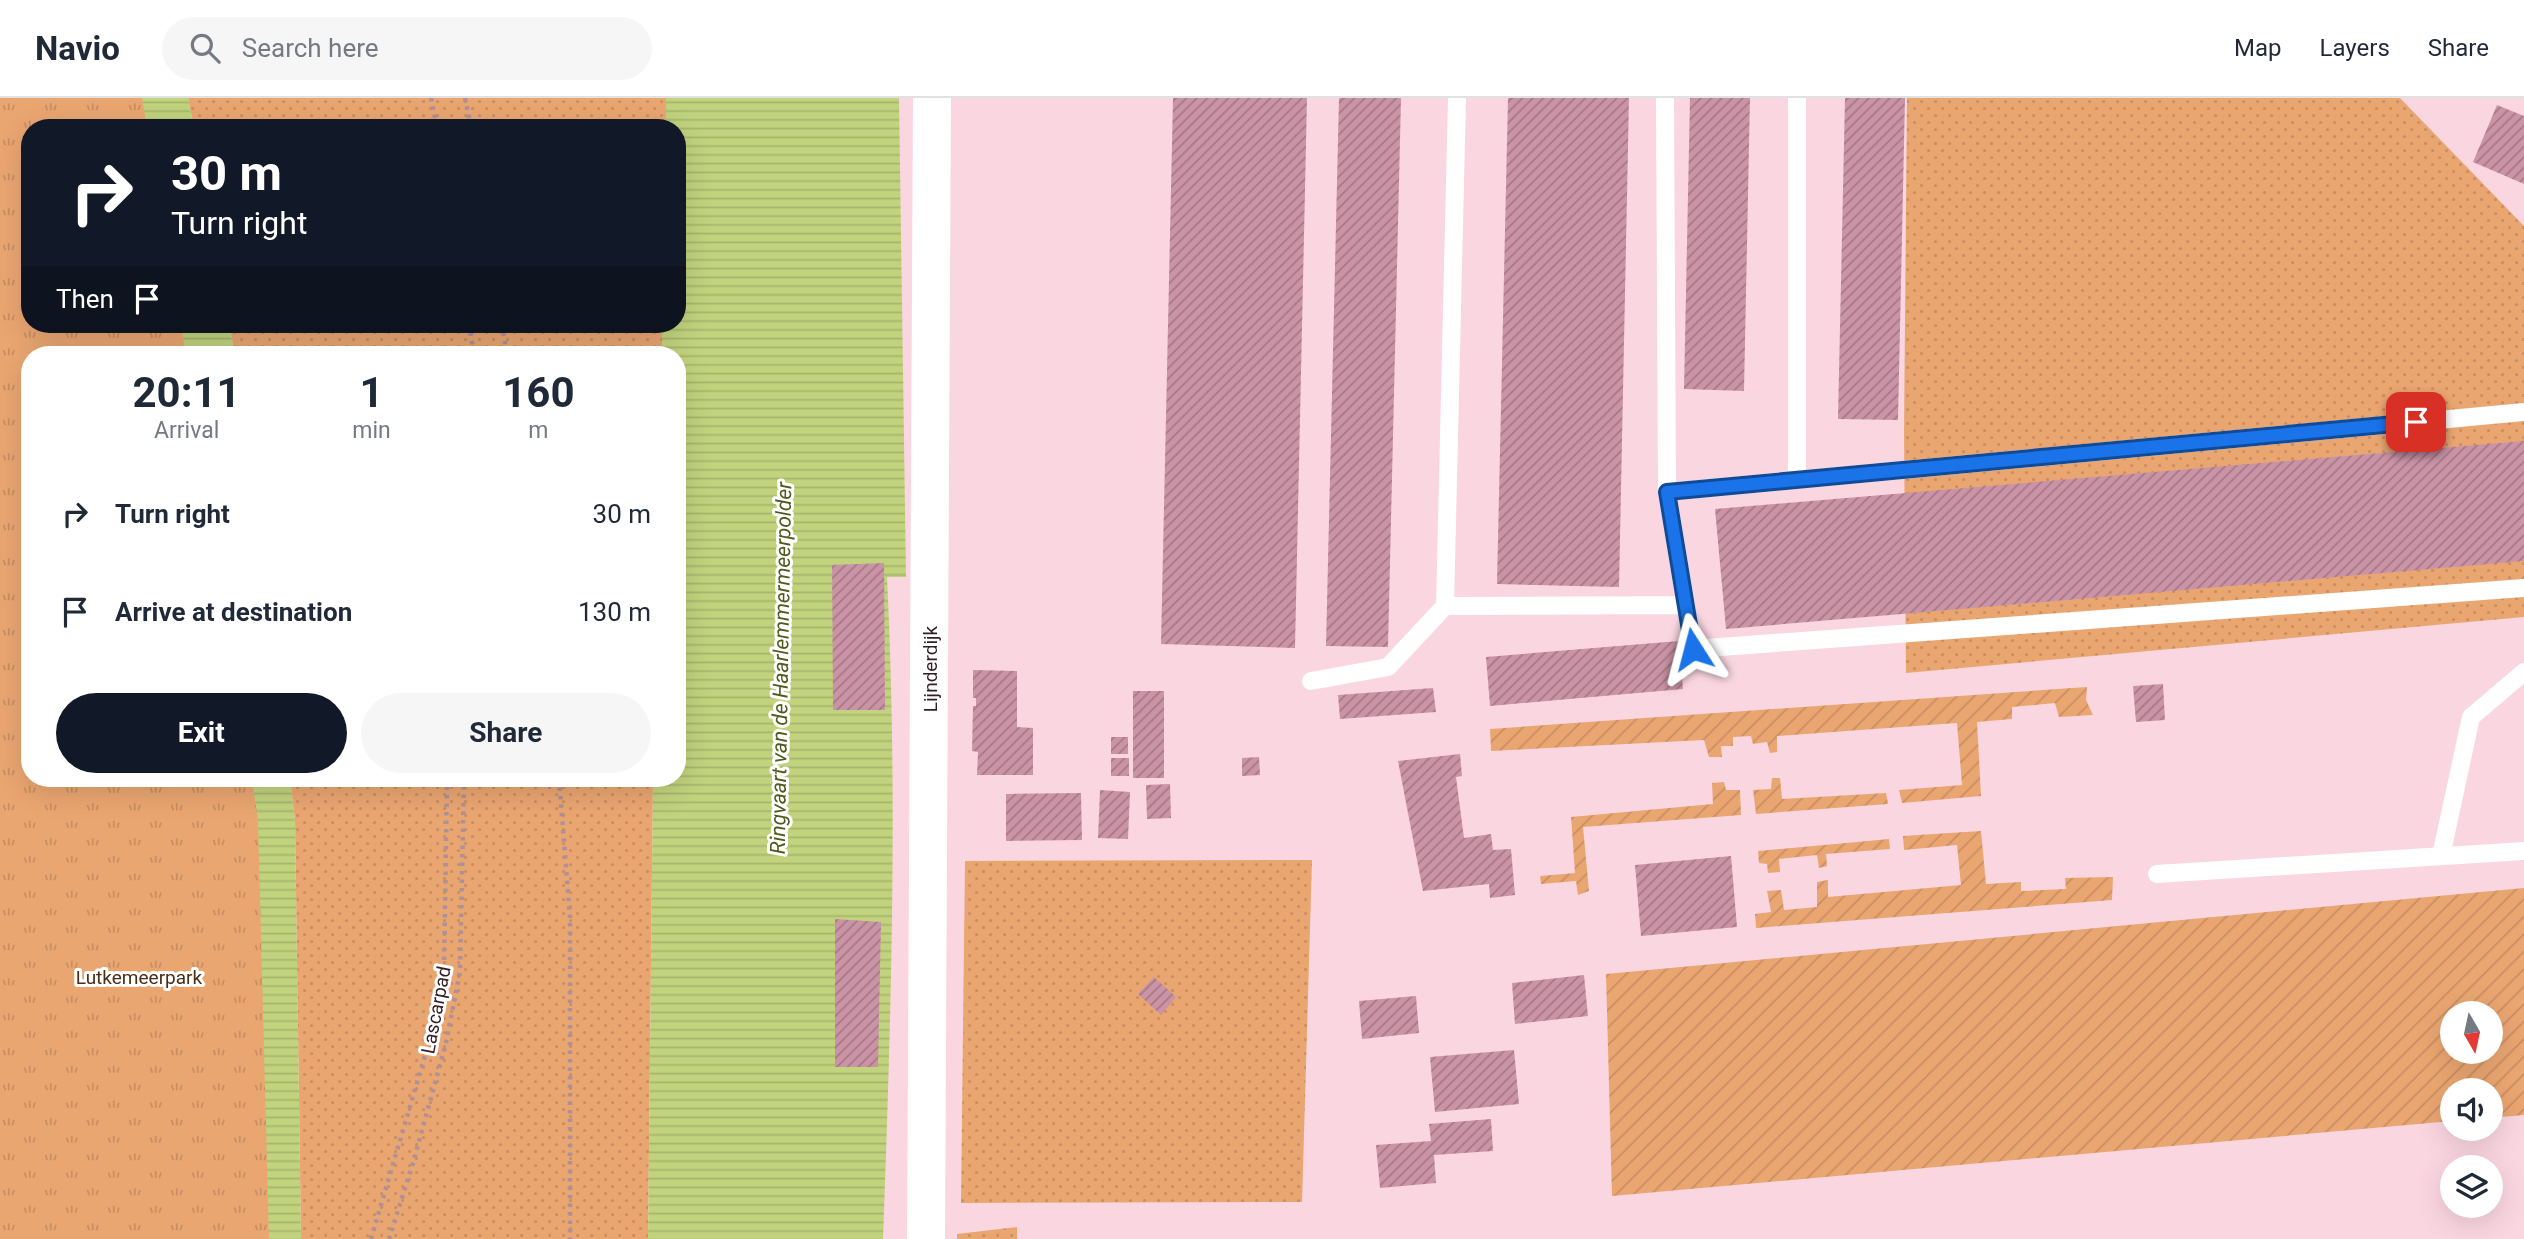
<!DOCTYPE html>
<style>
body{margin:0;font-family:Roboto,sans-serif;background:#f6f6f7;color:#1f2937;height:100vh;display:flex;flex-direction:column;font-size:26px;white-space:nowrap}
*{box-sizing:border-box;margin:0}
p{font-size:23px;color:#747a83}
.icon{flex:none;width:38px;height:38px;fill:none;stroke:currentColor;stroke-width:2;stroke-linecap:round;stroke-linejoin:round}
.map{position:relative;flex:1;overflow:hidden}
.side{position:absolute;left:21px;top:248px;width:665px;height:441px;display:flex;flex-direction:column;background:#fff;border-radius:28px;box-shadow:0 7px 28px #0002}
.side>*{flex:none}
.guide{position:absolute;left:21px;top:21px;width:665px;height:214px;border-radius:28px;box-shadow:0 7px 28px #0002;background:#111827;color:#fff;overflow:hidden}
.needle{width:46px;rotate:171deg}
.fabs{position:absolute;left:2440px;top:903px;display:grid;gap:14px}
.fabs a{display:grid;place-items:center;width:63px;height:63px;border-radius:50%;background:#fff;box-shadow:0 7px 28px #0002;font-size:35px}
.pin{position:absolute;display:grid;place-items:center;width:60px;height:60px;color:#fff;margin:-30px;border-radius:14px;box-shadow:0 4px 10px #0006}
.me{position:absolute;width:77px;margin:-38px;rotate:351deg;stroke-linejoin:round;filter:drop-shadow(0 0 5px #0008)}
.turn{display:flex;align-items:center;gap:24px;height:147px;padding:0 35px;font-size:32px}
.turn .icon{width:91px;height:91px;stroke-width:2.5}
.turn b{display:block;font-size:49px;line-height:60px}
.then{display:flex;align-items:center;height:66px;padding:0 35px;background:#0003;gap:14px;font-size:26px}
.eta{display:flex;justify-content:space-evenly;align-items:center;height:119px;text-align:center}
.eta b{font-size:42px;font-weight:700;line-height:49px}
.cta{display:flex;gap:14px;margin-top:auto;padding:14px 35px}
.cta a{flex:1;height:80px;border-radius:42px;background:#111827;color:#fff;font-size:28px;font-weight:700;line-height:80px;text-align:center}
.cta a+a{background:#f6f6f7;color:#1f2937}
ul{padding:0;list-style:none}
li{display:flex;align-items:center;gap:21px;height:98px;padding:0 35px}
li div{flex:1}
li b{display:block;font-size:26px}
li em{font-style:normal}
header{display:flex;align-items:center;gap:42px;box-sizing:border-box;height:98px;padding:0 35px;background:#fff;border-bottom:2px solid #e0e1e3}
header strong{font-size:33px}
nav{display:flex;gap:38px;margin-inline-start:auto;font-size:24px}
.search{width:490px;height:63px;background:#f6f6f7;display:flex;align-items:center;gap:18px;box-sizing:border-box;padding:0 24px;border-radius:38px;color:#747a83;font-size:26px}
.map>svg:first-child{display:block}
</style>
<header>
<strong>Navio</strong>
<div class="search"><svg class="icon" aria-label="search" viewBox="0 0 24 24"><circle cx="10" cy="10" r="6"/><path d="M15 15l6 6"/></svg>Search here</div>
<nav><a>Map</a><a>Layers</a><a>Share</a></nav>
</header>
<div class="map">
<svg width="2524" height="1141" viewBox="0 0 2524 1141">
<defs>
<pattern id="grass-dots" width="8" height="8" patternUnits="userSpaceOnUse" patternTransform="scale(1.75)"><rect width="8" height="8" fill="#eaa671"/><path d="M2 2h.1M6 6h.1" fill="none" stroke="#c98e62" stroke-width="1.8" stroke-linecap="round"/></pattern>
<pattern id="park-tufts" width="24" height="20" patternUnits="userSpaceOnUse" patternTransform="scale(1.75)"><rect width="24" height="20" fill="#eaa671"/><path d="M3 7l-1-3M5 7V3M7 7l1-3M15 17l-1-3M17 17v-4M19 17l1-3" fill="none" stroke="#c98e62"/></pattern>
<pattern id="garden-furrows" width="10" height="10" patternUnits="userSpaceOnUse" patternTransform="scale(1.75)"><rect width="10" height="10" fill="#eaa671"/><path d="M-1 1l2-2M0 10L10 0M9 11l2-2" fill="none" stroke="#c98e62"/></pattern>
<pattern id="water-rules" width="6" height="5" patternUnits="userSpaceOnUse" patternTransform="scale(1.75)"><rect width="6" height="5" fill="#c2d37e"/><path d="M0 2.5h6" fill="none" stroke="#a7b56d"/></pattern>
<pattern id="building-hatch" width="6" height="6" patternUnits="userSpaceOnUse" patternTransform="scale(1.75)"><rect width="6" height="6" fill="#cb94a6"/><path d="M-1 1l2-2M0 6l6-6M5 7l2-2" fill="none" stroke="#a57887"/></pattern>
</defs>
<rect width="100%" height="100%" fill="#fad6e1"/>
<path fill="url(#grass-dots)" d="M188,0H666V30H194Z
M1907,0H2400L2524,128V519L1906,575L1904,333Z
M229,226H662V257H235Z
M290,681H653L648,1141H301L295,723Z
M1312,762L1302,1104L961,1105L965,763Z
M1017,1129V1141H957V1136Z"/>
<path fill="url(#park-tufts)" d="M0,0H156L161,30H30V226H194L200,257H30V681H266L281,1141H0Z"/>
<path fill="url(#garden-furrows)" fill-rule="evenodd" d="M2087,589L2086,602L2093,617L2059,619L2055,605L2012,609V621L1977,624L1981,698L1902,705L1899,692L1962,687L1957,625L1777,638V654L1770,655L1767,644L1753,646L1751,638L1733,639V648H1721L1722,659H1709L1704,642L1491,653L1490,631Z
M1772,680H1780L1782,701L1886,695L1888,706L1756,716L1753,692L1771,691Z
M1724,684L1726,692H1740L1741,717L1583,729L1589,793L1578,797L1576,783L1541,786L1540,778L1575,775L1571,719L1713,706L1712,685Z
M1981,733L1986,786L2021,784V793L2066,791L2065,780L2113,779L2112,802L1756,830L1755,816L1771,814L1767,793L1781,792L1784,812L1817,809V784L1828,782V799L1961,787L1957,747L1904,752L1903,738Z
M1889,741L1890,751L1826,756L1827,768L1819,770L1817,757L1779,761L1780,774L1768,775L1767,766L1759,765L1758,753Z
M2524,790V1017L2490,1020V992H2452V1023L1612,1098L1606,876ZM2452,915H2490V954H2452Z"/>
<path fill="url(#water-rules)" d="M142,0H188L194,30H147Z
M666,0H899L906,479H887C898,699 891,921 883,1141H648L653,681H677V257H662V226H677V30H666Z
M181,226H229L235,257H186Z
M252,681H290L295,723L301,1141H269L258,723Z"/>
<path fill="url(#building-hatch)" d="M1173,0H1307L1295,550L1161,546Z
M1339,0H1401L1388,549L1326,548Z
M1508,0H1629L1619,489L1497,486Z
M1690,0H1750L1744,293L1684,291Z
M1845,0H1905L1898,322L1838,321Z
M2497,7L2524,18V86L2473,64Z
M2524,343V463L1726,531L1715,411Z
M884,465L885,612H833L832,467Z
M1679,543L1683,591L1490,608L1486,559Z
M973,572L1017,573V629L1033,630V677H977L978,654L972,653L973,608H976V600H973Z
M2163,586L2165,622L2136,624L2133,588Z
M1433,590L1436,614L1340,621L1338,597Z
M1133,593H1164V680H1133Z
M1111,639H1128V656H1111Z
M1460,656L1462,678L1456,679L1464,740L1491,736L1493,752L1511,751L1515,797L1490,800L1489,786L1423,793L1398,663Z
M1259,659L1260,677L1242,678V660Z
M1111,660H1129V678H1111Z
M1170,686L1171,720L1147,721L1146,687Z
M1100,692L1130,694L1128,741L1098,740Z
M1081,695L1082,742L1006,743V696Z
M1731,758L1737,829L1641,838L1635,767Z
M835,821L881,824L878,969H835Z
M1584,877L1588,918L1515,926L1512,885Z
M1154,879L1176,899L1161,917L1138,896Z
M1416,898L1419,935L1362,941L1359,903Z
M1514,952L1519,1006L1435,1014L1430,959Z
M1491,1021L1493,1053L1434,1057L1436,1085L1380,1090L1376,1047L1431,1043L1429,1026Z"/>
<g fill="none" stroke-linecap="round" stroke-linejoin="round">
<path stroke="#ae9099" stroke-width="4.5" stroke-dasharray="3.5 5" stroke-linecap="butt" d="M431,0L437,30
M465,0L471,30
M469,226L474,257
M502,226L507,257
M559,681L570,819V1141
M371,1141L429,944L444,876L447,681
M389,1141L413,1065L446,945L460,874L464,681"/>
<path stroke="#fff" stroke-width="18" d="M1665,0L1667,394
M2524,314L1667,394L1693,551L2524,490
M1797,382V0
M1445,508L1457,0
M1311,583L1388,569L1445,508L1686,507
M2441,758L2471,619L2524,574
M2157,776L2524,753"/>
<path stroke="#fff" stroke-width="38" d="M926,1141L932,0"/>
</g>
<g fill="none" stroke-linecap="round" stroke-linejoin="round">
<defs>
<path id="route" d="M1693,551L1667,394L2416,324"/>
</defs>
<use href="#route" stroke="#114b97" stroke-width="18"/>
<use href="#route" stroke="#1a73e8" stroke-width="12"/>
</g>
<g text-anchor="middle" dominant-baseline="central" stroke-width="6" stroke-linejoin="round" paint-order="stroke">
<g font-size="19" fill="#321d24" stroke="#fff">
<text transform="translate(930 571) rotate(-90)">Lijnderdijk</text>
<text transform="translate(436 912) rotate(-79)">Lascarpad</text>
</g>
<g font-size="19" fill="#4b2e16" stroke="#fff">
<text x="139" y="879">Lutkemeerpark</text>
</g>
<g font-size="21" font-style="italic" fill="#505a1e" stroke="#fff">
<text transform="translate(781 570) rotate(-89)">Ringvaart van de Haarlemmermeerpolder</text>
</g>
</g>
</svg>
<div class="fabs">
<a><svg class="needle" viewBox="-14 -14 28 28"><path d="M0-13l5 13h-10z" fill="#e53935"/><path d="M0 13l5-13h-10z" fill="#747a83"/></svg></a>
<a><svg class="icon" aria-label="sound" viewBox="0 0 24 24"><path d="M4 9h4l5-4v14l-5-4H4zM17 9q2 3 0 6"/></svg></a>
<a><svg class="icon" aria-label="layers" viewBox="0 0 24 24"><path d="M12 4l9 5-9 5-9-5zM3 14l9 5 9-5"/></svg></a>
</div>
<div class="pin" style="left:2416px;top:324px;background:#d93025"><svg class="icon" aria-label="arrive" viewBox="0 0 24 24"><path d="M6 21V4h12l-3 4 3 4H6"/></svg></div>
<svg class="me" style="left:1693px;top:551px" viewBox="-20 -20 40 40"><path d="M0-17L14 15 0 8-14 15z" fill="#1a73e8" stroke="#fff" stroke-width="4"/></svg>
<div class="guide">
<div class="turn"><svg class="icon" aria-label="right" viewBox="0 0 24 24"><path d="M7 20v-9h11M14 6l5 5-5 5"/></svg><div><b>30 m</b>Turn right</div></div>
<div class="then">Then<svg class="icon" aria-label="arrive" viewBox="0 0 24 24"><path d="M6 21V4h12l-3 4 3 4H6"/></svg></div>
</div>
<section class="side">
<div class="eta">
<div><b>20:11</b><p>Arrival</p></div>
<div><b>1</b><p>min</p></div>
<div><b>160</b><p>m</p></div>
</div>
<ul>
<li><svg class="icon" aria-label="right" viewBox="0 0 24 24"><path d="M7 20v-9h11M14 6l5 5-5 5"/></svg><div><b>Turn right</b></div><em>30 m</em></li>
<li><svg class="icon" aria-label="arrive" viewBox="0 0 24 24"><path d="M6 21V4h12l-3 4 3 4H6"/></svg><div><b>Arrive at destination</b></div><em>130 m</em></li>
</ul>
<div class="cta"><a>Exit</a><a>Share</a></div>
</section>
</div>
